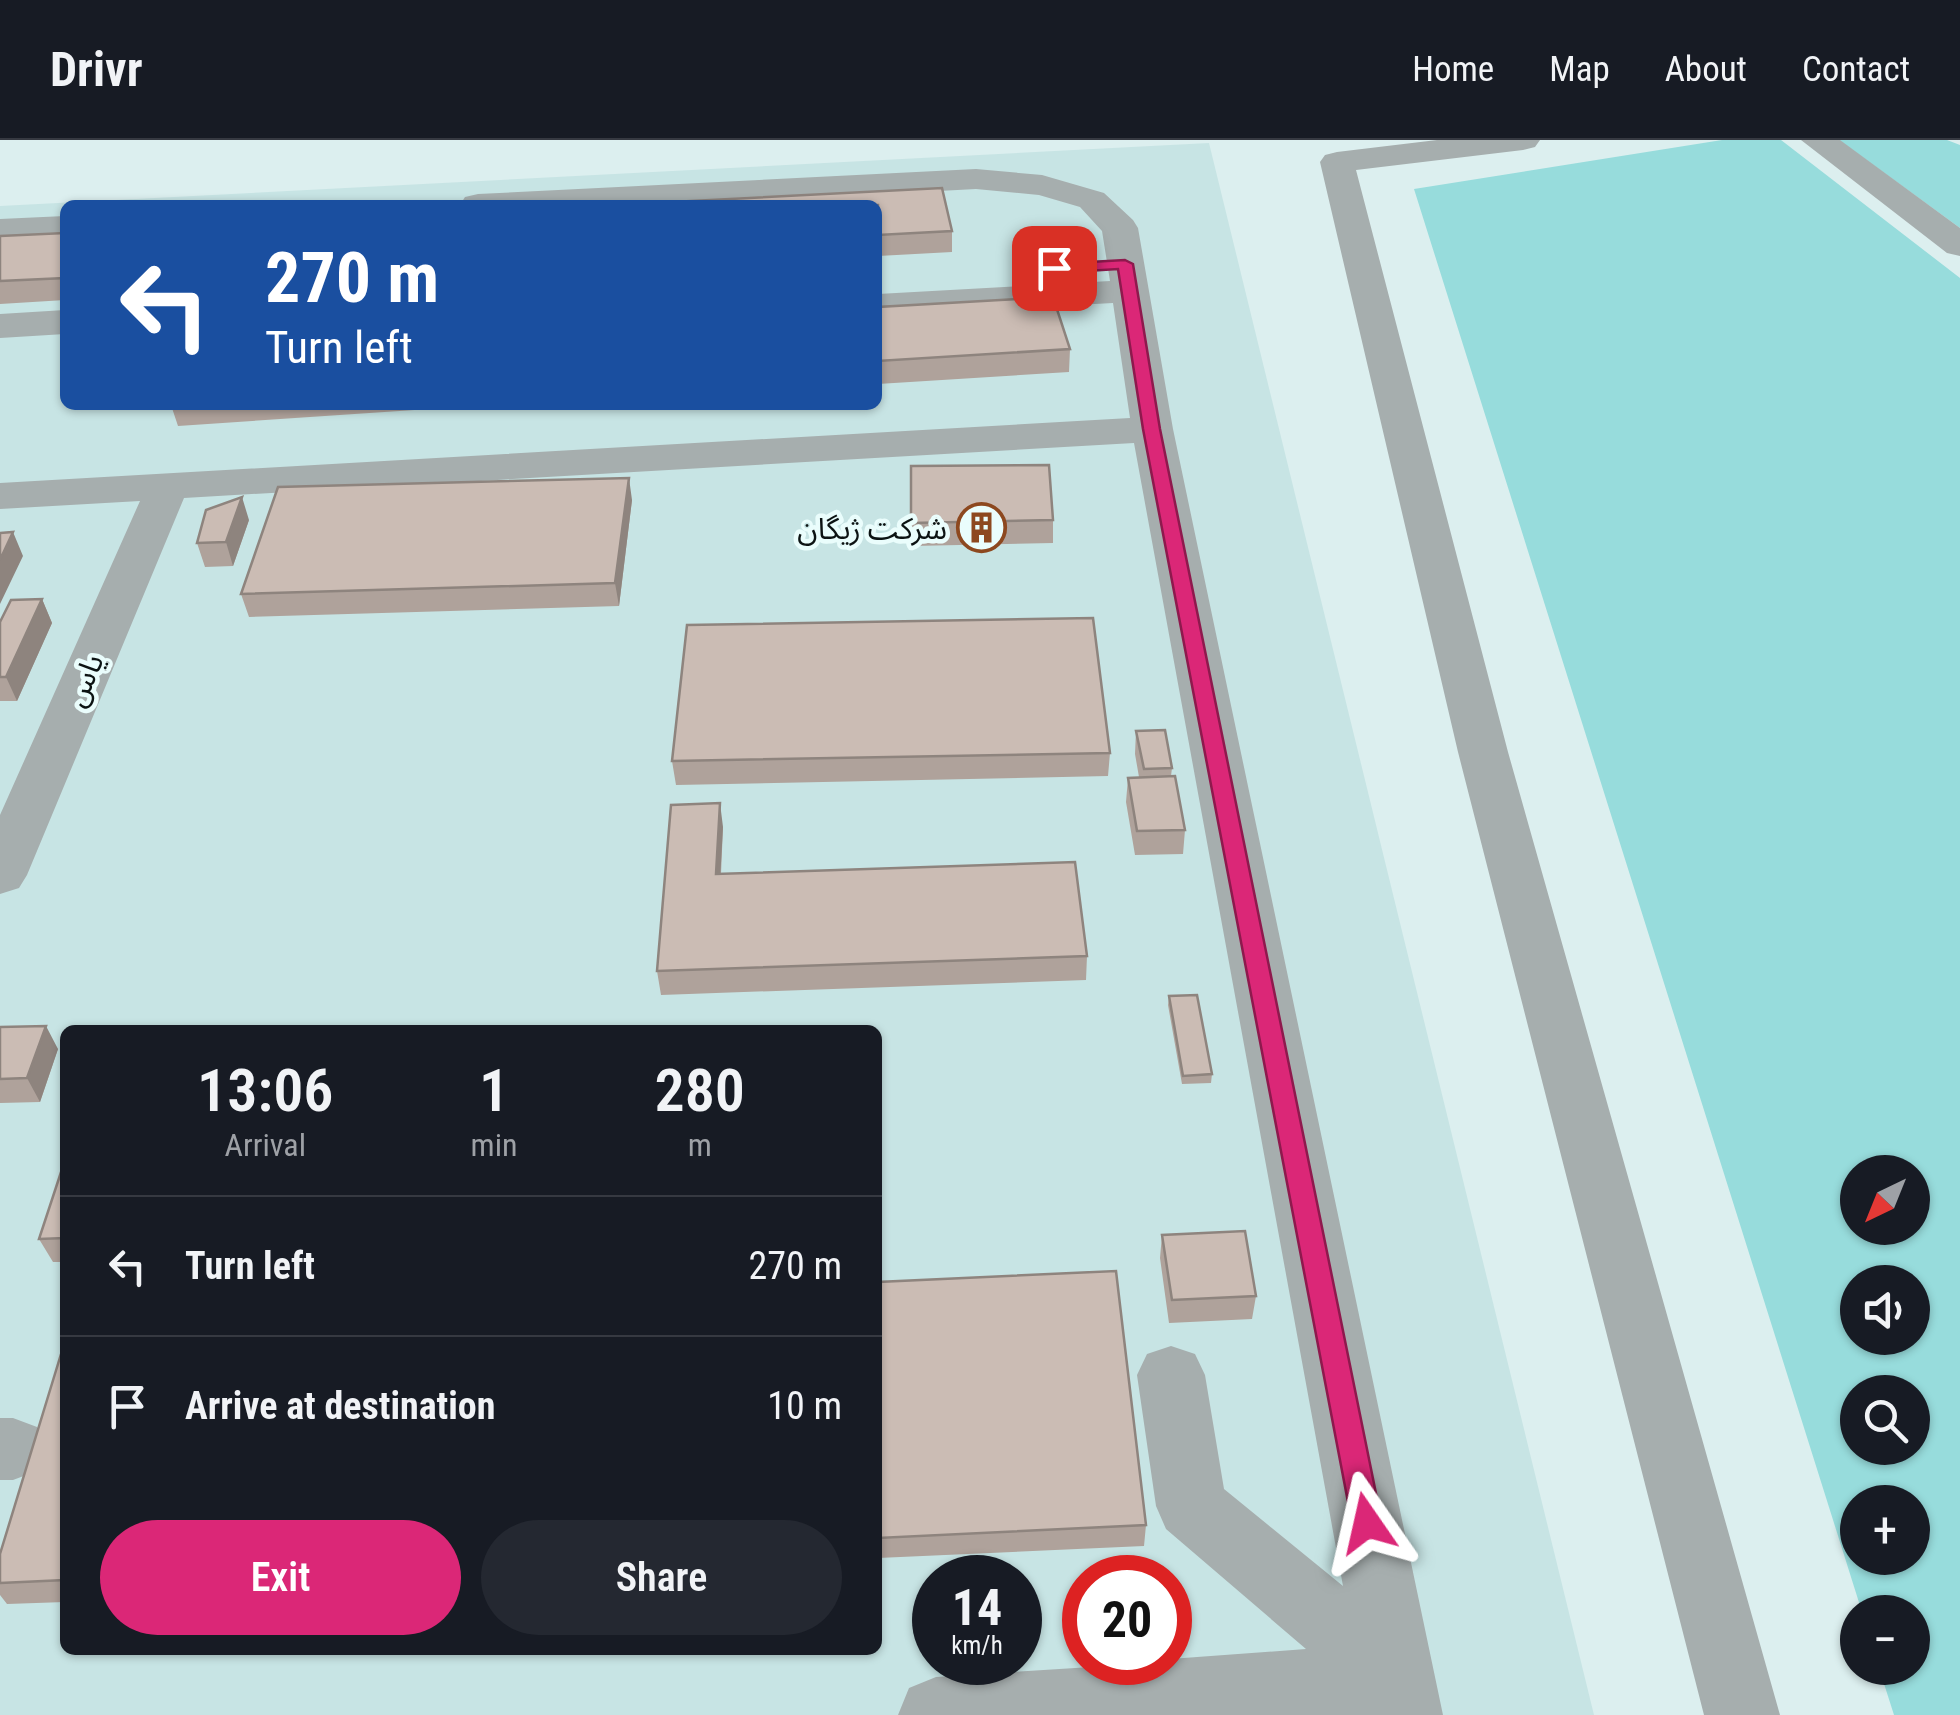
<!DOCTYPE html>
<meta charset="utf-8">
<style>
body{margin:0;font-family:"Roboto Condensed","Noto Sans Arabic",sans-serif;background:#242831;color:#f1f3f6;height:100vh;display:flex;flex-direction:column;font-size:38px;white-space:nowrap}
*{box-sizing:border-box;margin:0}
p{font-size:32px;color:#9ea1a6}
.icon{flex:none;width:55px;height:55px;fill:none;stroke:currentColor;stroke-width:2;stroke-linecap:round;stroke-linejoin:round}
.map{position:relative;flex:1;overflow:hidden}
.sheet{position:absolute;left:60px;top:885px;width:822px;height:630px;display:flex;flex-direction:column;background:#171b24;border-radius:15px;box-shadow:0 2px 8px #0004}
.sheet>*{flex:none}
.hud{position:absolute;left:60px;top:60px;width:822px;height:210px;border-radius:15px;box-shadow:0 2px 8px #0004;background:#1a4fa0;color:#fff;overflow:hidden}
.needle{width:65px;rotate:223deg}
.buttons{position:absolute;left:1840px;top:1015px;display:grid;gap:20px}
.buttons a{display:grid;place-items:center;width:90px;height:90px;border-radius:50%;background:#171b24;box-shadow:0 2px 8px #0004;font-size:50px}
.speed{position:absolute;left:912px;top:1415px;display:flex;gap:20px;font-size:50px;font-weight:700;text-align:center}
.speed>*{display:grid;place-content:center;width:130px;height:130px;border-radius:50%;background:#171b24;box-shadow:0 2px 8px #0004;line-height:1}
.speed small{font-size:25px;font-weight:400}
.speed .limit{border:15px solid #d22;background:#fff;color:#111}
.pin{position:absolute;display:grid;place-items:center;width:85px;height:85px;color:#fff;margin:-42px;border-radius:20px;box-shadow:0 5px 15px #0006}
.me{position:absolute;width:110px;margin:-55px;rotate:349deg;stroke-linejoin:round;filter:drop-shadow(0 0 8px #0008)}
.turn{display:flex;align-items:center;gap:35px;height:210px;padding:0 40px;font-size:45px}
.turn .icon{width:130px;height:130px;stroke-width:2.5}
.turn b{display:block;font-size:70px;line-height:85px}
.eta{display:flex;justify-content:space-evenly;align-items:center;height:170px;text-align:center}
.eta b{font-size:60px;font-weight:600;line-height:70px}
.button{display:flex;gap:20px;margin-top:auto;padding:20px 40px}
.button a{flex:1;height:115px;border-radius:60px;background:#db2777;color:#fff;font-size:40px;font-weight:600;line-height:115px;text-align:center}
.button a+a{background:#242831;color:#f1f3f6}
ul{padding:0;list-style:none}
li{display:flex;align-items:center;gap:30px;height:140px;padding:0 40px;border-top:2px solid #363941}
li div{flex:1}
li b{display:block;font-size:38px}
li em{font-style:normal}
header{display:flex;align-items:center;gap:60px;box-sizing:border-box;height:140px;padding:0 50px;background:#171b24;border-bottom:2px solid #363941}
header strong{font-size:48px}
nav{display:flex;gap:55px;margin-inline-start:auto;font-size:35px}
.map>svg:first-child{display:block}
</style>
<header>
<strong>Drivr</strong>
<nav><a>Home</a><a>Map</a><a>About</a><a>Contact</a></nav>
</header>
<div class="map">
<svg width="1960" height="1575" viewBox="0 0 1960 1575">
<rect width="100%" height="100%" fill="#dcefef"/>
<path fill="#c7e4e4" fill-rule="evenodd" d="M1209,3L1594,1575H0V66ZM65,65H878V265H65ZM65,890H878V1510H65ZM935,1438H1020V1522H935ZM1085,1438H1170V1522H1085Z"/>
<path fill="#97dcdc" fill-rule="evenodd" d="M1722,0H1781L1960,138V1575H1894L1879,1528H1912V1472H1862L1414,49ZM1858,1032H1912V1088H1858ZM1858,1142H1912V1198H1858ZM1858,1252H1912V1308H1858ZM1858,1362H1912V1418H1858Z
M1839,0H1947L1960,5V88Z"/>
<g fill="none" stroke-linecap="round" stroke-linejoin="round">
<path fill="#a6aeae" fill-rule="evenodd" d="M1437,0H1540L1535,7L1523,10L1356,30L1508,612L1780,1575H1704L1458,612L1320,22L1325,15L1337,12Z
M1801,0H1840L1960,88V116L1947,113Z
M976,29L1042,35L1104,53L1133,80L1138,88L1173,289L1443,1575H898L909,1548L936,1537L1170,1522V1519L1306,1509L1166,1389L1156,1366L1137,1235L1147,1214L1171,1206L1195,1214L1205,1235L1224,1349L1343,1446L1134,303L184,358L27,735L19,748L0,754V675L140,361L0,369V343L1130,278L1113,163L878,176V154L1110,141L1102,91L1080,67L1039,55L976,49L680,65H460L465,57L478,54Z
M65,76V98L0,101V79Z
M65,170V194L0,198V174Z
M0,1278H13L37,1287L48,1309L37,1331L13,1340H0Z"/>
</g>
<path fill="#afa29b" d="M878,65L952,91V112L878,116Z
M65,93V160L0,164V96Z
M878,167L1070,209L1069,232L878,244Z
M171,265H489L178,286Z
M911,326L1053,380V403L912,406Z
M632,360L619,466L249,477L241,454Z
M249,380L233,426L205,427L197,403Z
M42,459L52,483L17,561H0V482Z
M1136,591L1172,628L1171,636L1185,690L1183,714L1135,715L1126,662L1128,638L1139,637L1135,614Z
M1110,613L1108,636L676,645L672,621Z
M723,687L721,734L1087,816L1086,840L661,855L657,831Z
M1169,856L1212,934L1211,943L1182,944L1168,865Z
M0,887L58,909L40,962L0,963Z
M65,1020V1122H53L39,1099Z
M1162,1095L1256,1156L1252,1179L1169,1183L1160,1118Z
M878,1142L1146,1385L1144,1406L878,1418Z
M65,1201V1462L7,1464L0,1455V1414Z"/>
<path fill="#8e847e" d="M629,338L632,360L619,466L615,443Z
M242,357L249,380L233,426L226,402Z
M13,392L23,416L0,464V420Z
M42,459L52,483L17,561L6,537Z
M720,663L723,687L719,758L716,734Z
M46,886L58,909L40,962L27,938Z"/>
<path fill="#cbbcb4" stroke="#8e847e" stroke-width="2.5" d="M942,48L952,91L878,95V65H614Z
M65,93V138L0,141V96Z
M1053,157L1070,209L878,221V167Z
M1049,325L1053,380L911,383V326Z
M629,338L615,443L241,454L278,347Z
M242,357L226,402L197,403L206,370Z
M13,392L0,420V393Z
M42,459L6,537H0V482L11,460Z
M1093,478L1110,613L672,621L687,485Z
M1165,590L1172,628L1144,629L1136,591Z
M1175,636L1185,690L1137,691L1128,638Z
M720,663L716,734L1075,722L1087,816L657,831L671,665Z
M1197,855L1212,934L1183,936L1169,856Z
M46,886L27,938L0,939V887Z
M65,1020V1098L39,1099Z
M1245,1091L1256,1156L1172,1160L1162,1095Z
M1116,1131L1146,1385L878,1398V1142Z
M65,1201V1440L0,1443V1414Z"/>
<path fill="#db2777" stroke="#8e194d" stroke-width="2.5" d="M1125,120L1133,124L1160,289L1382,1383L1377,1392L1367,1396L1357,1392L1352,1383L1143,289L1118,129L1054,133L1047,128L1054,124Z"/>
<defs>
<symbol id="building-ring" viewBox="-11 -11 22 22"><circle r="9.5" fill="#eafdfc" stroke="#8d481f" stroke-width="1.5"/><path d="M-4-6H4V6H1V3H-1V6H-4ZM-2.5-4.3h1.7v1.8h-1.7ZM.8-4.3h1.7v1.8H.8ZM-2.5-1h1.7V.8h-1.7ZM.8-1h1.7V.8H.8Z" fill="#8d481f"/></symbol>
</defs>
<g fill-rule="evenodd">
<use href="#building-ring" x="954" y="360" width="55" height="55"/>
</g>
<g text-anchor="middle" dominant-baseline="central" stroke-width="9" stroke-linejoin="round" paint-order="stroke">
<g font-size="30" fill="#0c1313" stroke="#eafdfc" text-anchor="end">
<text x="947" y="388">شرکت ژیگان</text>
</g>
<g font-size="30" fill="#0c1313" stroke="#eafdfc">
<text transform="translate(84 540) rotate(-67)">یاس</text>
</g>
</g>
</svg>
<div class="buttons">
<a><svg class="needle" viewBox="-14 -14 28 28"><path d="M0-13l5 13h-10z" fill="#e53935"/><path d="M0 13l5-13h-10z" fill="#9ea1a6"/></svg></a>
<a><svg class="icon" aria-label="sound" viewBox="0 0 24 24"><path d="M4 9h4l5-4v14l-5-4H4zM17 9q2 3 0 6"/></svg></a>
<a><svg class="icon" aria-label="search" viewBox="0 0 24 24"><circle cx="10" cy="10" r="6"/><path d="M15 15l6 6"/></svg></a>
<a>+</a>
<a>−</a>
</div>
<div class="speed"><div>14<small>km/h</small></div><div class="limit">20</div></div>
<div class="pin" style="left:1054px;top:128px;background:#d93025"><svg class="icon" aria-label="arrive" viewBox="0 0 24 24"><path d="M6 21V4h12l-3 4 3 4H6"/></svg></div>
<svg class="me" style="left:1367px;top:1383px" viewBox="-20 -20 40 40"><path d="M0-17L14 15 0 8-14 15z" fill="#db2777" stroke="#fff" stroke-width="4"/></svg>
<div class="hud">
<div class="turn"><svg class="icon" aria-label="left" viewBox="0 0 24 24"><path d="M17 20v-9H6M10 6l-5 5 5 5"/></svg><div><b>270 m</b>Turn left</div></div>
</div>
<section class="sheet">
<div class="eta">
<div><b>13:06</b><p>Arrival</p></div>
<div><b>1</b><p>min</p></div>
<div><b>280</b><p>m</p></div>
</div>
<ul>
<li><svg class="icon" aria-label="left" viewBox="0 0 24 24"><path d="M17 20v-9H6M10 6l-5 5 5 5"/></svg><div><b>Turn left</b></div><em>270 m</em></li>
<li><svg class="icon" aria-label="arrive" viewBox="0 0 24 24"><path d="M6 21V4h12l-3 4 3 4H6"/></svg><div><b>Arrive at destination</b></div><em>10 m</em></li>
</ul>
<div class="button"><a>Exit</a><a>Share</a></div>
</section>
</div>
